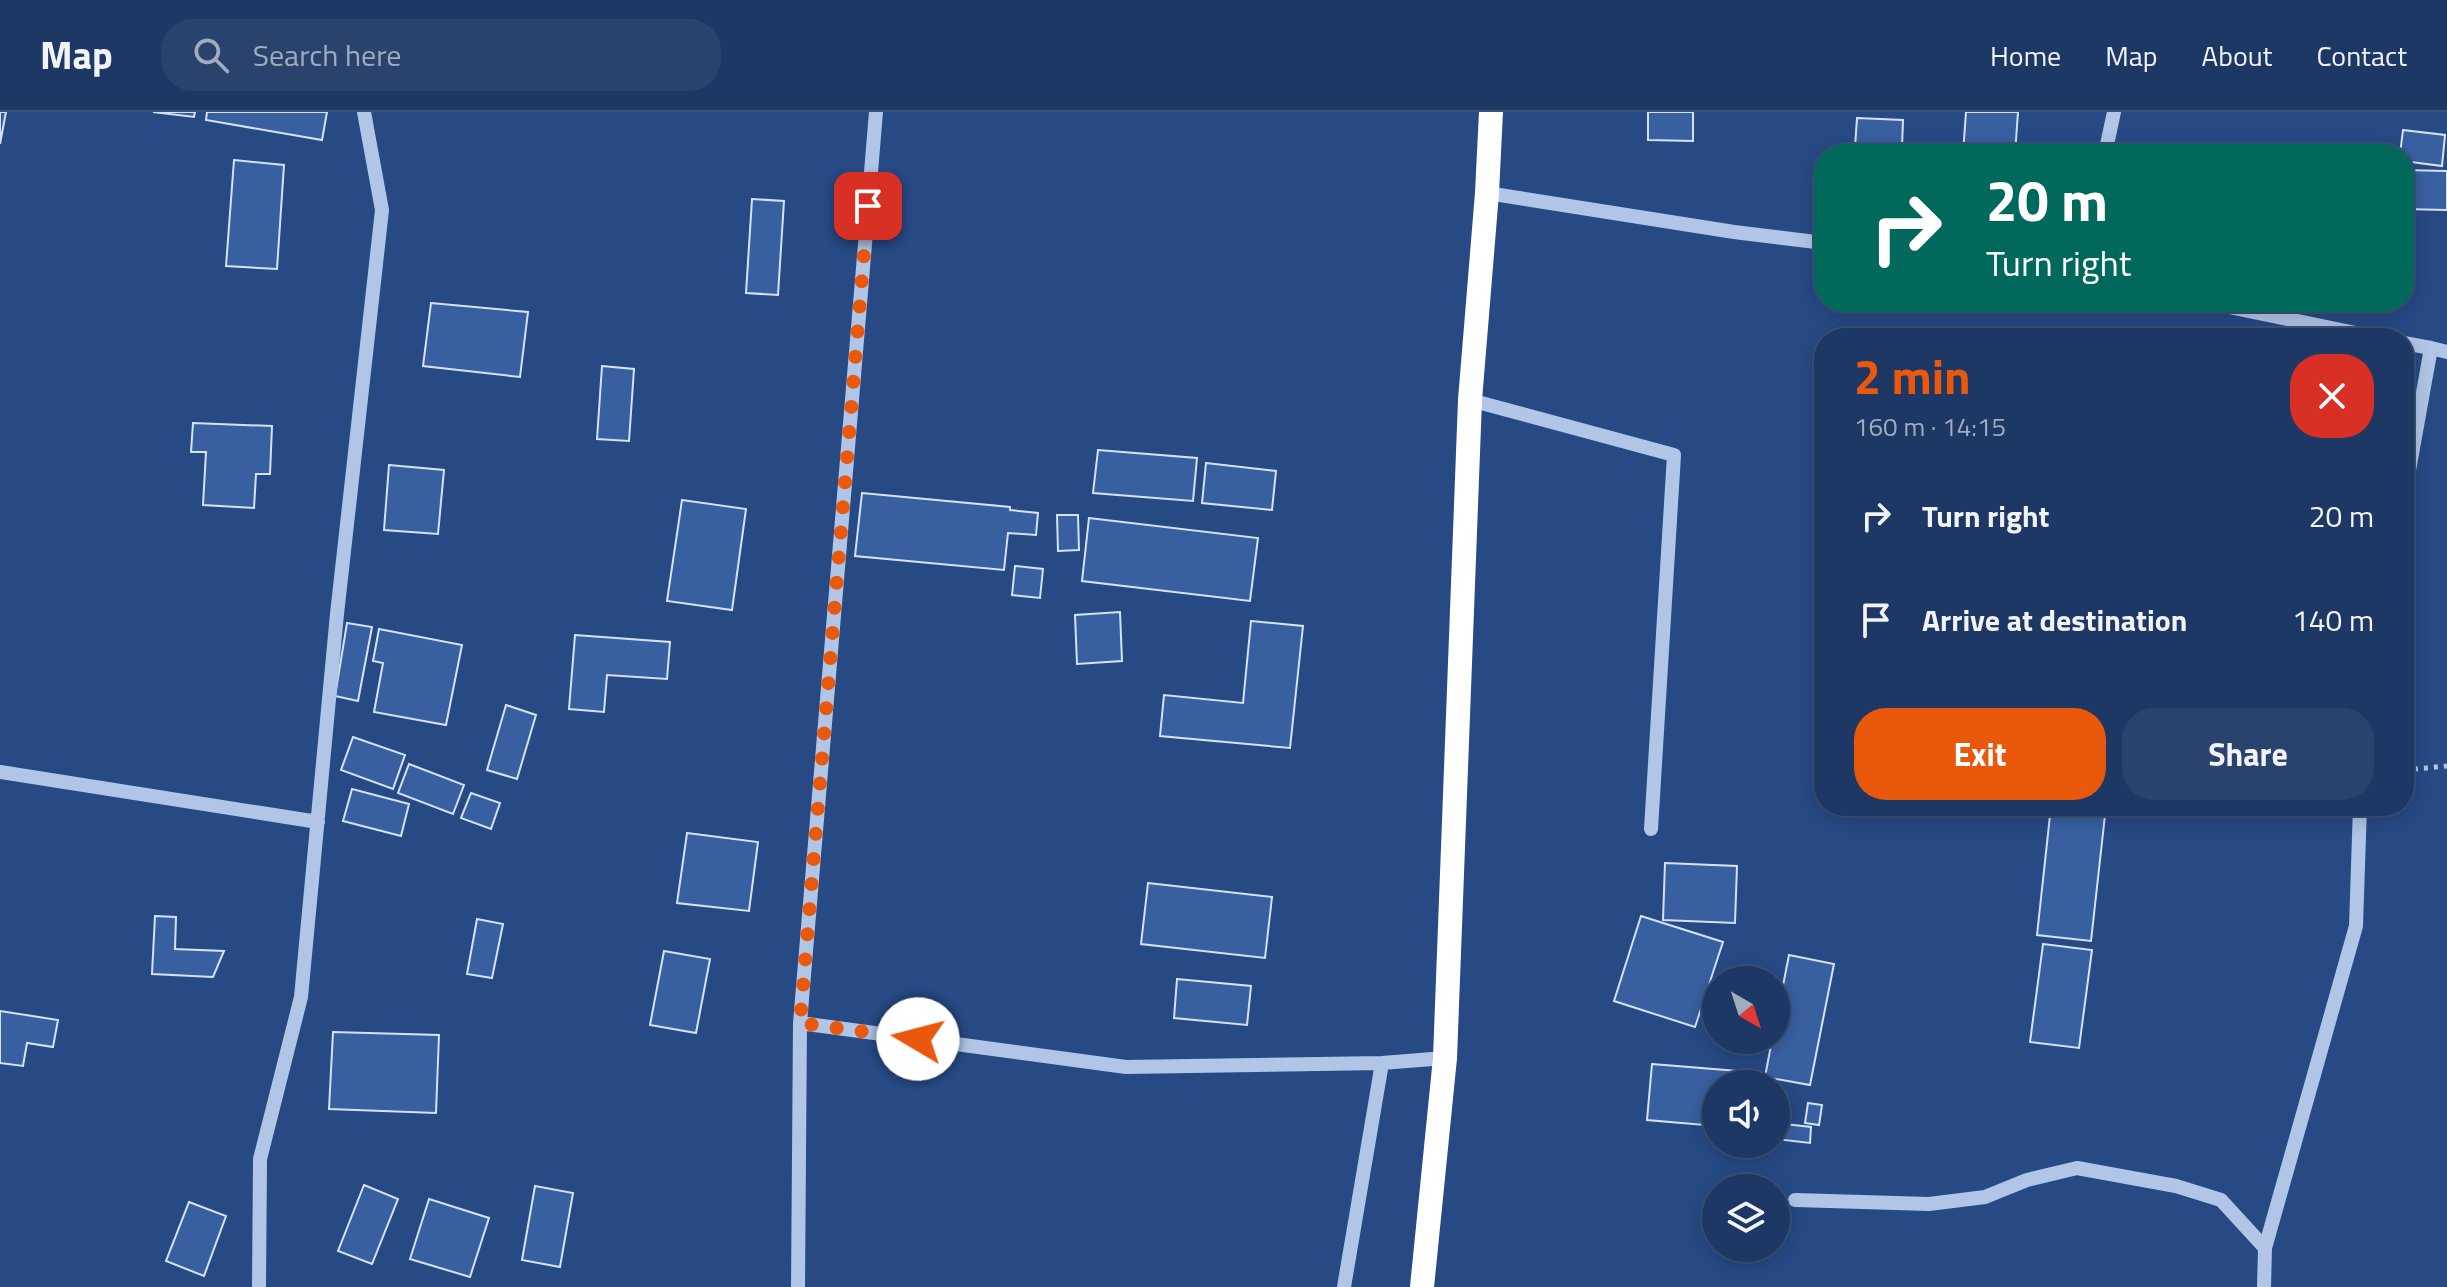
<!DOCTYPE html>
<meta charset="utf-8">
<style>
body{margin:0;font-family:"Titillium Web",sans-serif;background:#2a436d;color:#f1f3f6;height:100vh;display:flex;flex-direction:column;font-size:30px;white-space:nowrap}
*{box-sizing:border-box;margin:0}
p{font-size:26px;color:#a0acbf}
.icon{flex:none;width:44px;height:44px;fill:none;stroke:currentColor;stroke-width:2;stroke-linecap:round;stroke-linejoin:round}
.map{position:relative;flex:1;overflow:hidden}
.sheet{position:absolute;left:1814px;top:216px;width:600px;height:488px;display:flex;flex-direction:column;background:#1d3864;border-radius:32px;box-shadow:0 4px 20px #0003,0 0 0 2px #3b5278}
.sheet>*{flex:none}
.banner{position:absolute;left:1814px;top:32px;width:600px;height:168px;border-radius:32px;box-shadow:0 4px 20px #0003,0 0 0 2px #3b5278;background:#00695c;color:#fff;overflow:hidden}
.needle{width:52px;rotate:141deg}
.controls{position:absolute;left:1702px;top:854px;display:grid;gap:16px}
.controls a{display:grid;place-items:center;width:88px;height:88px;border-radius:50%;background:#1d3864;box-shadow:0 4px 20px #0003,0 0 0 2px #3b5278;font-size:40px}
.pin{position:absolute;display:grid;place-items:center;width:68px;height:68px;color:#fff;margin:-34px;border-radius:16px;box-shadow:0 4px 12px #0006}
.me{position:absolute;width:88px;margin:-44px;rotate:278deg;stroke-linejoin:round;filter:drop-shadow(0 0 6px #0008)}
.turn{display:flex;align-items:center;gap:28px;height:168px;padding:0 40px;font-size:36px}
.turn .icon{width:104px;height:104px;stroke-width:2.5}
.turn b{display:block;font-size:56px;line-height:68px}
.round{display:grid;place-items:center;flex:none;width:84px;height:84px;border-radius:32px;background:#2a436d}
.summary{display:flex;align-items:center;justify-content:space-between;height:136px;padding:0 40px}
h1{font-size:48px;font-weight:700;line-height:60px;color:#ea580c}
.action{display:flex;gap:16px;margin-top:auto;padding:16px 40px}
.action a{flex:1;height:92px;border-radius:32px;background:#ea580c;color:#fff;font-size:32px;font-weight:700;line-height:92px;text-align:center}
.action a+a{background:#2a436d;color:#f1f3f6}
ul{padding:0;list-style:none}
li{display:flex;align-items:center;gap:24px;height:104px;padding:0 40px}
li div{flex:1}
li b{display:block;font-size:30px}
li em{font-style:normal}
header{display:flex;align-items:center;gap:48px;box-sizing:border-box;height:112px;padding:0 40px;background:#1d3864;border-bottom:2px solid #3b5278}
header strong{font-size:38px}
nav{display:flex;gap:44px;margin-inline-start:auto;font-size:28px}
.search{width:560px;height:72px;background:#2a436d;display:flex;align-items:center;gap:20px;box-sizing:border-box;padding:0 28px;border-radius:32px;color:#a0acbf;font-size:30px}
.map>svg:first-child{display:block}
</style>
<header>
<strong>Map</strong>
<div class="search"><svg class="icon" aria-label="search" viewBox="0 0 24 24"><circle cx="10" cy="10" r="6"/><path d="M15 15l6 6"/></svg>Search here</div>
<nav><a>Home</a><a>Map</a><a>About</a><a>Contact</a></nav>
</header>
<div class="map">
<svg width="2447" height="1175" viewBox="0 0 2447 1175">
<rect width="100%" height="100%" fill="#274a85"/>
<path fill="#3860a1" stroke="#d5e2f6" stroke-width="2" d="M0,0H6L0,32Z
M153,0H195L194,5Z
M207,0H327L322,28L206,8Z
M1648,0H1693V29L1648,28Z
M1966,0H2018L2015,42H1963Z
M1857,6L1903,8L1902,36L1855,35Z
M2403,18L2445,23L2442,54L2404,49V42H2400Z
M234,48L284,53L277,157L226,154Z
M2404,58L2447,59V98L2404,97Z
M752,87L784,89L778,183L746,181Z
M431,191L528,200L520,265L423,254Z
M602,254L634,257L629,329L597,327Z
M193,311L272,314L270,362H256L254,396L203,393L206,340H191Z
M1098,338L1197,346L1193,389L1093,381Z
M1206,351L1276,359L1272,398L1202,391Z
M389,353L444,358L438,422L384,418Z
M862,381L1010,395V398L1038,401L1036,423L1008,421L1004,458L855,444Z
M682,388L746,397L732,498L667,489Z
M1057,403H1078L1079,438L1058,439Z
M1089,406L1258,426L1250,489L1082,469Z
M1015,454L1043,457L1040,486L1012,483Z
M1120,500L1122,549L1077,552L1075,503Z
M1251,509L1303,514L1290,636L1160,624L1164,583L1243,591Z
M347,511L372,515L358,589L335,584Z
M379,517L462,533L446,613L374,600L383,551L373,549Z
M575,523L670,530L667,567L607,563L604,600L569,597Z
M506,593L536,603L517,667L487,658Z
M353,625L405,643L393,677L341,658Z
M409,652L464,673L453,702L398,681Z
M352,677L409,692L401,724L343,709Z
M471,681L500,691L491,717L461,706Z
M2051,694H2106L2091,829L2037,823Z
M687,721L758,730L749,799L677,791Z
M1665,751L1737,754L1735,811L1663,808Z
M1148,771L1272,785L1265,846L1141,832Z
M155,804L176,805L175,837L224,839L213,865L152,862Z
M1641,804L1723,830L1695,915L1614,889Z
M477,807L503,812L492,866L467,862Z
M2043,832L2092,838L2079,936L2030,930Z
M664,839L710,847L696,921L650,913Z
M1789,843L1834,852L1810,973L1765,965L1772,928H1776V909Z
M1177,867L1251,874L1247,913L1174,906Z
M0,899L58,908L53,935L27,931L23,954L0,951Z
M333,920L439,923L436,1001L329,997Z
M1652,952L1750,960L1749,972H1716V1014L1647,1008Z
M1808,991L1822,993L1819,1013L1805,1011Z
M1776,1011L1811,1015L1810,1031L1776,1027Z
M364,1073L398,1087L372,1152L338,1139Z
M535,1074L573,1081L560,1155L522,1148Z
M429,1087L489,1106L470,1165L410,1147Z
M189,1090L226,1104L204,1164L166,1149Z"/>
<g fill="none" stroke-linecap="round" stroke-linejoin="round">
<path stroke="#b1c6e7" stroke-width="5" stroke-dasharray="4 6" stroke-linecap="butt" d="M2404,658L2447,654"/>
<path stroke="#b1c6e7" stroke-width="14" d="M2105,42L2114,0
M1487,81L1734,120L1824,131
M2205,190L2380,226
M2404,231L2431,236L2404,386
M2431,236L2447,240
M1470,288L1674,343L1651,717
M0,660L318,710
M800,911L876,0
M1795,1088L1929,1092L1985,1085L2027,1068L2077,1056L2176,1074L2221,1088L2265,1136
M259,1175L260,1047L301,885L337,502L382,98L364,0
M798,1175L800,911L1126,955L1382,951L1445,946
M1344,1175L1382,951
M2264,1175L2265,1136L2356,814L2360,694"/>
<path stroke="#fff" stroke-width="24" d="M1422,1175L1445,946L1470,288L1487,81L1491,0"/>
</g>
<g fill="none" stroke-linecap="round" stroke-linejoin="round">
<path stroke="#ea580c" stroke-width="14" stroke-dasharray="0 25.2" d="M868,94L800,911L918,927"/>
</g>
</svg>
<div class="controls">
<a><svg class="needle" viewBox="-14 -14 28 28"><path d="M0-13l5 13h-10z" fill="#e53935"/><path d="M0 13l5-13h-10z" fill="#a0acbf"/></svg></a>
<a><svg class="icon" aria-label="sound" viewBox="0 0 24 24"><path d="M4 9h4l5-4v14l-5-4H4zM17 9q2 3 0 6"/></svg></a>
<a><svg class="icon" aria-label="layers" viewBox="0 0 24 24"><path d="M12 4l9 5-9 5-9-5zM3 14l9 5 9-5"/></svg></a>
</div>
<div class="pin" style="left:868px;top:94px;background:#d93025"><svg class="icon" aria-label="arrive" viewBox="0 0 24 24"><path d="M6 21V4h12l-3 4 3 4H6"/></svg></div>
<svg class="me" style="left:918px;top:927px" viewBox="-20 -20 40 40"><circle r="19" fill="#fff"/><path d="M0-13L10 11 0 6-10 11z" fill="#ea580c"/></svg>
<div class="banner">
<div class="turn"><svg class="icon" aria-label="right" viewBox="0 0 24 24"><path d="M7 20v-9h11M14 6l5 5-5 5"/></svg><div><b>20 m</b>Turn right</div></div>
</div>
<section class="sheet">
<div class="summary"><div><h1>2 min</h1><p>160 m · 14:15</p></div><a class="round" style="background:#d93025;color:#fff"><svg class="icon" aria-label="close" viewBox="0 0 24 24"><path d="M6 6l12 12M18 6L6 18"/></svg></a></div>
<ul>
<li><svg class="icon" aria-label="right" viewBox="0 0 24 24"><path d="M7 20v-9h11M14 6l5 5-5 5"/></svg><div><b>Turn right</b></div><em>20 m</em></li>
<li><svg class="icon" aria-label="arrive" viewBox="0 0 24 24"><path d="M6 21V4h12l-3 4 3 4H6"/></svg><div><b>Arrive at destination</b></div><em>140 m</em></li>
</ul>
<div class="action"><a>Exit</a><a>Share</a></div>
</section>
</div>
